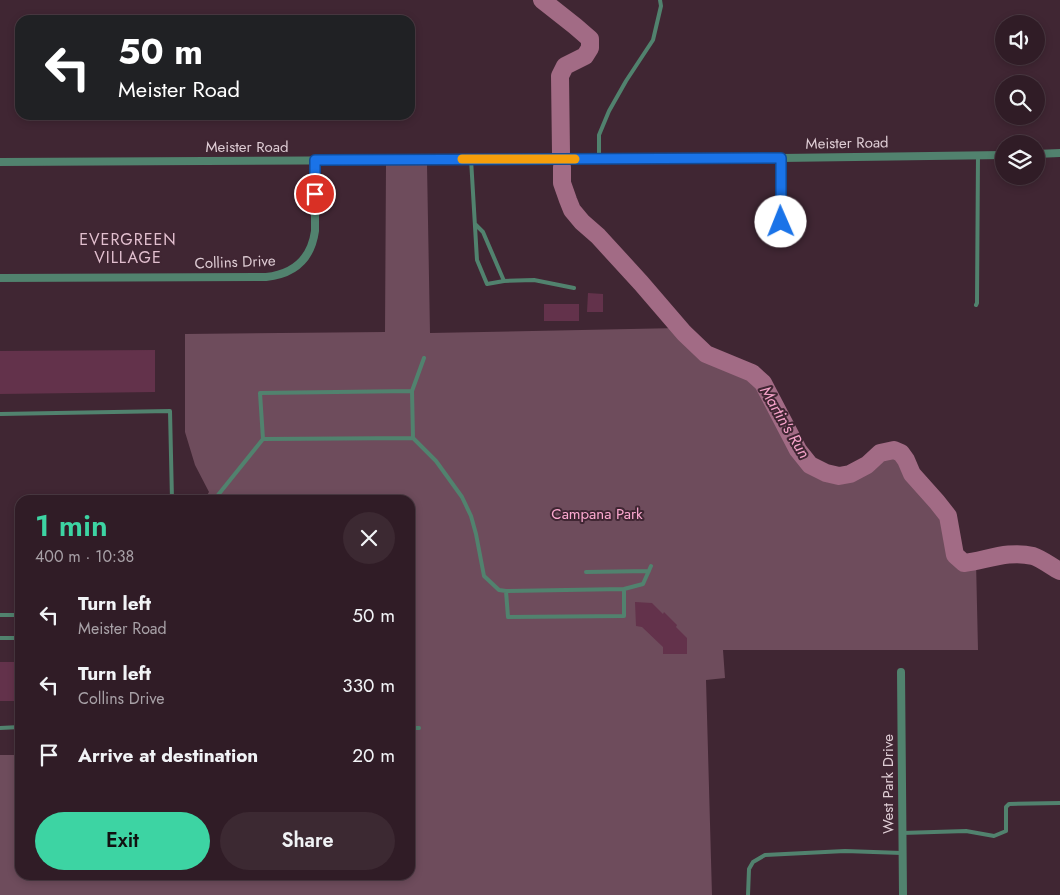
<!DOCTYPE html>
<meta charset="utf-8">
<style>
body{margin:0;font-family:Jost,sans-serif;background:#3c2932;color:#f1f3f6;height:100vh;display:flex;flex-direction:column;font-size:19px;white-space:nowrap}
*{box-sizing:border-box;margin:0}
p{font-size:16px;color:#a8a1a7}
.icon{flex:none;width:28px;height:28px;fill:none;stroke:currentColor;stroke-width:2;stroke-linecap:round;stroke-linejoin:round}
.map{position:relative;flex:1;overflow:hidden}
.drawer{position:absolute;left:15px;top:495px;width:400px;height:385px;display:flex;flex-direction:column;background:#301c26;border-radius:15px;box-shadow:0 2px 8px #0003,0 0 0 1px #4b3a43}
.drawer>*{flex:none}
.guide{position:absolute;left:15px;top:15px;width:400px;height:105px;border-radius:15px;box-shadow:0 2px 8px #0003,0 0 0 1px #4b3a43;background:#202124;color:#fff;overflow:hidden}
.tools{position:absolute;left:995px;top:15px;display:grid;gap:10px}
.tools a{display:grid;place-items:center;width:50px;height:50px;border-radius:50%;background:#301c26;box-shadow:0 2px 8px #0003,0 0 0 1px #4b3a43;font-size:25px}
.pin{position:absolute;display:grid;place-items:center;width:42px;height:42px;color:#fff;margin:-21px;border:2px solid #fff;border-radius:50%;box-shadow:0 1px 5px #0007}
.me{position:absolute;width:55px;margin:-28px;rotate:359deg;stroke-linejoin:round;filter:drop-shadow(0 0 4px #0008)}
.turn{display:flex;align-items:center;gap:18px;height:105px;padding:0 20px;font-size:22px}
.turn .icon{width:65px;height:65px;stroke-width:2.5}
.turn b{display:block;font-size:35px;line-height:42px}
.round{display:grid;place-items:center;flex:none;width:52px;height:52px;border-radius:26px;background:#3c2932}
.headline{display:flex;align-items:center;justify-content:space-between;height:85px;padding:0 20px}
h1{font-size:30px;font-weight:600;line-height:38px;color:#3dd4a3}
.cta{display:flex;gap:10px;margin-top:auto;padding:10px 20px}
.cta a{flex:1;height:58px;border-radius:30px;background:#3dd4a3;color:#111;font-size:20px;font-weight:600;line-height:58px;text-align:center}
.cta a+a{background:#3c2932;color:#f1f3f6}
ul{padding:0;list-style:none}
li{display:flex;align-items:center;gap:15px;height:70px;padding:0 20px}
li div{flex:1}
li b{display:block;font-size:19px}
li em{font-style:normal}
.map>svg:first-child{display:block}
</style>
<div class="map">
<svg width="1060" height="895" viewBox="0 0 1060 895">
<rect width="100%" height="100%" fill="#402633"/>
<path fill="#6e4c5c" d="M386,165H427L430,333L679,328L706,354L752,373L763,383L798,450L810,465L826,473L839,476L850,474L867,465L880,453L894,450L901,453L906,460L912,474L937,502L948,516L955,555L964,563L976,561L978,650H723L725,678L706,680L712,895H0V755H20V875H410V500H204L209,492L195,465L185,432V334L385,332Z"/>
<g fill="none" stroke-linecap="round" stroke-linejoin="round">
<path stroke="#a26b85" stroke-width="18" d="M542,0L575,26L590,39V48L585,56L565,66L560,76L561,153
M562,167V183L568,200L572,210L582,222L598,236L641,283L684,333L706,354L752,373L763,383L798,450L810,465L826,473L839,476L850,474L867,465L880,453L894,450L901,453L906,460L912,474L937,502L948,516L955,555L964,563C987,560 1009,550 1033,556C1042,559 1052,567 1060,571"/>
</g>
<path fill="#63324b" d="M588,293L603,294V312H587Z
M544,304H579V321H544Z
M155,350V392L0,394V351Z
M635,602L652,603L663,614L664,612L677,625L676,627L687,638V654H663V647L642,627L636,626Z
M0,662H20V701H0Z"/>
<g fill="none" stroke-linecap="round" stroke-linejoin="round">
<path stroke="#51826e" stroke-width="4" d="M781,158V222C786,228 794,231 800,236
M471,159L477,260L487,284L504,281L534,280L574,288
M599,159V135L609,111L626,81L653,40L661,6L660,0
M475,224L483,232L504,281
M976,305L977,303L978,155
M0,414L170,411L172,500
M413,438L436,461L462,497L471,516L476,534L484,576L499,590L506,591L508,617L624,616V589L506,591
M263,439L413,438L412,391
M214,500L263,439L260,393L412,391L424,358
M586,572L649,571
M624,589L643,584L651,566
M0,615H20
M0,638H20
M0,728L20,727
M410,728H419
M902,833L966,831L994,836L1006,831V807L1009,804L1060,803
M748,895L749,869L753,862L765,855L845,851L902,853"/>
<path stroke="#51826e" stroke-width="8" d="M1036,154L1060,153
M0,162L781,158L1004,155
M0,278L266,277C294,274 311,259 315,231V160
M901,672L903,895"/>
</g>
<g fill="none" stroke-linecap="round" stroke-linejoin="round">
<defs>
<path id="route" d="M315,194V160L781,158V222"/>
</defs>
<use href="#route" stroke="#114b97" stroke-width="12"/>
<use href="#route" stroke="#1a73e8" stroke-width="9"/>
<path stroke="#f59e0b" stroke-width="9" d="M462,159H575"/>
</g>
<g text-anchor="middle" dominant-baseline="central" stroke-width="4" stroke-linejoin="round" paint-order="stroke">
<g font-size="15" fill="#dfcdd5" stroke="#402633">
<text transform="translate(847 143) rotate(-1)">Meister Road</text>
<text x="247" y="147">Meister Road</text>
<text transform="translate(235 262) rotate(-2)">Collins Drive</text>
<text transform="translate(888 784) rotate(-90)">West Park Drive</text>
</g>
<g font-size="15" fill="#fca9d0" stroke="#402633">
<text x="597" y="514">Campana Park</text>
</g>
<g font-size="16" letter-spacing="1" fill="#e2bfcf" stroke="#402633">
<text x="128" y="239">EVERGREEN<tspan x="128" dy="18">VILLAGE</tspan></text>
</g>
<g font-size="16" font-style="italic" fill="#f6a3ca" stroke="#402633">
<text transform="translate(785 422) rotate(59)">Martin's Run</text>
</g>
</g>
</svg>
<div class="tools">
<a><svg class="icon" aria-label="sound" viewBox="0 0 24 24"><path d="M4 9h4l5-4v14l-5-4H4zM17 9q2 3 0 6"/></svg></a>
<a><svg class="icon" aria-label="search" viewBox="0 0 24 24"><circle cx="10" cy="10" r="6"/><path d="M15 15l6 6"/></svg></a>
<a><svg class="icon" aria-label="layers" viewBox="0 0 24 24"><path d="M12 4l9 5-9 5-9-5zM3 14l9 5 9-5"/></svg></a>
</div>
<div class="pin" style="left:315px;top:194px;background:#d93025"><svg class="icon" aria-label="arrive" viewBox="0 0 24 24"><path d="M6 21V4h12l-3 4 3 4H6"/></svg></div>
<svg class="me" style="left:781px;top:222px" viewBox="-20 -20 40 40"><circle r="19" fill="#fff"/><path d="M0-13L10 11 0 6-10 11z" fill="#1a73e8"/></svg>
<div class="guide">
<div class="turn"><svg class="icon" aria-label="left" viewBox="0 0 24 24"><path d="M17 20v-9H6M10 6l-5 5 5 5"/></svg><div><b>50 m</b>Meister Road</div></div>
</div>
<section class="drawer">
<div class="headline"><div><h1>1 min</h1><p>400 m · 10:38</p></div><a class="round"><svg class="icon" aria-label="close" viewBox="0 0 24 24"><path d="M6 6l12 12M18 6L6 18"/></svg></a></div>
<ul>
<li><svg class="icon" aria-label="left" viewBox="0 0 24 24"><path d="M17 20v-9H6M10 6l-5 5 5 5"/></svg><div><b>Turn left</b><p>Meister Road</p></div><em>50 m</em></li>
<li><svg class="icon" aria-label="left" viewBox="0 0 24 24"><path d="M17 20v-9H6M10 6l-5 5 5 5"/></svg><div><b>Turn left</b><p>Collins Drive</p></div><em>330 m</em></li>
<li><svg class="icon" aria-label="arrive" viewBox="0 0 24 24"><path d="M6 21V4h12l-3 4 3 4H6"/></svg><div><b>Arrive at destination</b></div><em>20 m</em></li>
</ul>
<div class="cta"><a>Exit</a><a>Share</a></div>
</section>
</div>
